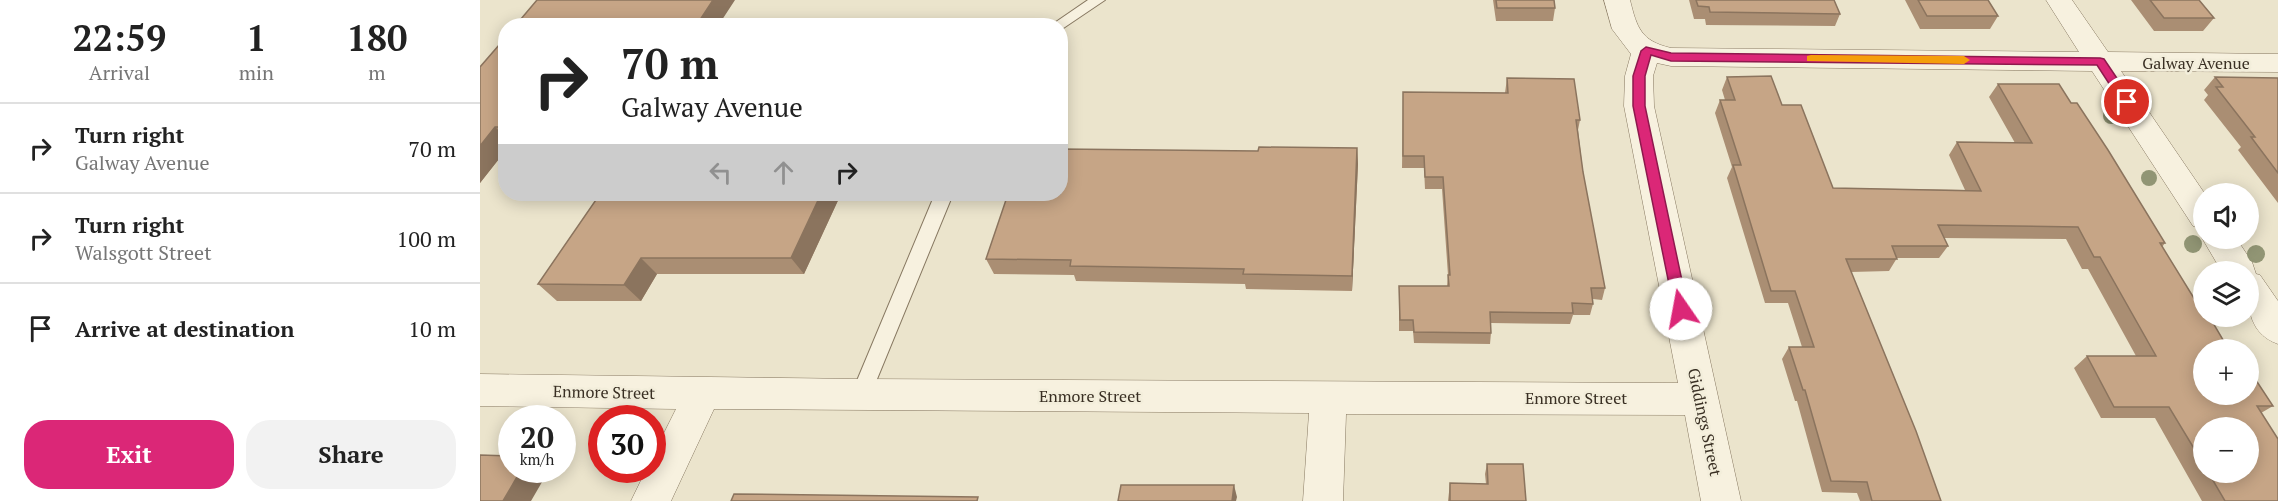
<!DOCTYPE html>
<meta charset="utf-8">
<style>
body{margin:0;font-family:"PT Serif",serif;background:#f2f2f2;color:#222;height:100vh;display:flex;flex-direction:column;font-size:22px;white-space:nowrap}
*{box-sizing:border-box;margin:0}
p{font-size:20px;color:#767676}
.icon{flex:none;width:33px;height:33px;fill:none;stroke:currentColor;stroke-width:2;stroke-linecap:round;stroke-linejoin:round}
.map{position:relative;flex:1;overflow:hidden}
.details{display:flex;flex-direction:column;background:#fff;width:480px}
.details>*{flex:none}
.hud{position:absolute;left:18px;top:18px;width:570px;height:183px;border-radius:24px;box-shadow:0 3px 15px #0003;background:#fff;color:#222;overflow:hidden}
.buttons{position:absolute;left:1713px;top:183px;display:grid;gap:12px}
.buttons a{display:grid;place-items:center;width:66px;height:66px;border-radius:50%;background:#fff;box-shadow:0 3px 15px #0003;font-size:30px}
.speed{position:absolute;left:18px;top:405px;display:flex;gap:12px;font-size:30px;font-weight:700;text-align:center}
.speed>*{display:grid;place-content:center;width:78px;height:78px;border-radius:50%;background:#fff;box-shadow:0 3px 15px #0003;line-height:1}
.speed small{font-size:15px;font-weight:400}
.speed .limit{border:9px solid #d22;background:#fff;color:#111}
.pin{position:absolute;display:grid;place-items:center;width:51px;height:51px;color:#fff;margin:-26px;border:3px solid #fff;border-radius:50%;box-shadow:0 2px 6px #0007}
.me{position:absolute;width:66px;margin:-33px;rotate:348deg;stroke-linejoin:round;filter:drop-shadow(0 0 4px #0008)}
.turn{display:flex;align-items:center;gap:21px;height:126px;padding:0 24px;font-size:27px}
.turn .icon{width:78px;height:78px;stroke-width:2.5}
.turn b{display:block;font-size:42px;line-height:51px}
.lanes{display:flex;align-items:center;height:57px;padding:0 24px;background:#0003;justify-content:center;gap:30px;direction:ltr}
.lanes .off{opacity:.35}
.eta{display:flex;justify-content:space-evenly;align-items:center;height:102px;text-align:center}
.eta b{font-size:36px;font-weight:800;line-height:42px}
.cta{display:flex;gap:12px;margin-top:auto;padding:12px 24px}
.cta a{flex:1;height:69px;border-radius:24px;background:#db2777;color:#fff;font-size:24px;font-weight:800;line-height:69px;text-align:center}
.cta a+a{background:#f2f2f2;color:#222}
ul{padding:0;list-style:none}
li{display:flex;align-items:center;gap:18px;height:90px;padding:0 24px;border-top:2px solid #e0e0e0}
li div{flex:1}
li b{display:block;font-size:22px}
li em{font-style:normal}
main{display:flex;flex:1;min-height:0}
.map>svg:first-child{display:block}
</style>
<main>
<section class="details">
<div class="eta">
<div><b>22:59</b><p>Arrival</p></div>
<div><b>1</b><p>min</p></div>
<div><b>180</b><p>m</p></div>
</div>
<ul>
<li><svg class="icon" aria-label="right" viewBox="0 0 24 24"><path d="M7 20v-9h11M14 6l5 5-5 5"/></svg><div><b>Turn right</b><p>Galway Avenue</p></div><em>70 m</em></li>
<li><svg class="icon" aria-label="right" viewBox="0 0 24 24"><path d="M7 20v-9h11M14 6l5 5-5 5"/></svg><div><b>Turn right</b><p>Walsgott Street</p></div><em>100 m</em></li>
<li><svg class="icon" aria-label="arrive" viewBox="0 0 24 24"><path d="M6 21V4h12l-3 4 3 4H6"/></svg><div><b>Arrive at destination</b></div><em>10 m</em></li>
</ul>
<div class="cta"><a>Exit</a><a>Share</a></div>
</section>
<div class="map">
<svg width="1798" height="501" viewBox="0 0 1798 501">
<rect width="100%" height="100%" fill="#ebe4cc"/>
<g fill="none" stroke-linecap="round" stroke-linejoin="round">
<defs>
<path id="lane" d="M608,0H625L582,29L580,26H570Z
M455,194H473L388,401L381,404L374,401L371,395Z"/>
<path id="street" d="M1124,0H1150C1157,28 1161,41 1191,48L1599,52L1566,0H1592L1628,52L1798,54V72L1641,71L1725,194L1724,229L1713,226L1612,71L1191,66L1177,63L1173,76L1174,106L1261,501H1221L1205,415L866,414L863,501H823L829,413L234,409L191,501H151L166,470H172V457L196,409L0,406V374L381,379L1198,383L1144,106L1145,76L1151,54L1132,29Z
M1724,235V238H1756L1772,262L1776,274L1780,275L1798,301V344C1765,332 1768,301 1768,272H1742L1722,238Z"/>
</defs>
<use href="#lane" stroke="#877861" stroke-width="2"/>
<use href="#street" stroke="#877861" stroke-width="1"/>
<use href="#lane" fill="#f7f1df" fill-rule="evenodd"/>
<use href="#street" fill="#f7f1df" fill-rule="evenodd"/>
</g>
<g fill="#919574">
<circle cx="1631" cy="116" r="8"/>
<circle cx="1669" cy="178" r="8"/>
<circle cx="1713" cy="244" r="9"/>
<circle cx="1776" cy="254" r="9"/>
</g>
<path fill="#aa8e73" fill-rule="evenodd" d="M1013,0H1074L1075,8L1073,21H1016Z
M1209,0H1354L1360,14L1355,26L1226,25L1225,19H1214Z
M1425,0H1508L1518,16L1510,29H1440Z
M1651,0H1719L1734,18L1723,31H1674Z
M26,37V150L0,183V67Z
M1247,77L1302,105L1353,188L1485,190L1469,155L1477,142L1535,143L1509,97L1518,84L1685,243L1682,247L1724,350L1793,406L1781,413L1798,501H1722L1675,418H1621L1594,368L1607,356H1656L1608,269H1602L1586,239L1464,238L1468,246L1459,258H1417L1409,271L1371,272L1461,501H1380L1377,493L1342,492L1317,401H1315L1302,359L1309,347H1322L1308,303H1285L1247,178L1252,167L1235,113L1240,100H1245L1242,90ZM1724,428L1768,472H1724Z
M1735,77L1798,78V203L1758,150L1761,147L1724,100L1728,95L1724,90Z
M1027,78L1100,120L1098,130L1103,172L1125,288L1122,300L1113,299V304L1110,315H1093L1090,324L1011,323V333L1010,344L934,343L933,331H919V286H967L968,275L962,189H945L944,168H922L923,92L1025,93Z
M877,148L878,164L872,291L766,289L765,284L596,281L594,275L514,274L506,259Z
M120,194H361L324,274H177L161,301H77L58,284Z
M1007,464L1046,501H968L970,483L1006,484L1005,474Z"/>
<path fill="#8b745e" d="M233,0H255L238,26H216Z
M15,127L26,137V150L0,183V146Z
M877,148L878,164L872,291V276Z
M341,194H361L324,274L311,258Z
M161,258L177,274L161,301L144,285Z
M41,470H69L51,501H23Z
M754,485L757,497L756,501H752Z"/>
<path fill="#c6a586" stroke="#8b745e" stroke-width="1.5" d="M57,0H233L216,26H35Z
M1016,0H1074L1075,8H1017Z
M1216,0H1354L1360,14L1230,12L1229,7L1218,6Z
M1438,0H1508L1518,16H1447Z
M1670,0H1719L1734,18H1684Z
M26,37V127H15L0,146V67Z
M1291,76L1302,105H1321L1353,188L1501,191L1477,142L1552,143L1518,84H1579L1591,103H1597L1628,150L1685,243H1680L1720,308L1724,309V316H1729L1749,350H1724V394H1768V368L1793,406H1777L1798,439V501H1745L1728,472H1768V428H1724V465L1689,407H1634L1607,356H1676L1620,257H1614L1598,227L1458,225L1468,246H1412L1417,259H1366L1436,431L1461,501H1392L1387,482L1351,481L1325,390H1323L1309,347H1334L1315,291H1291L1253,165H1261L1240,100H1255L1247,77Z
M1735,77L1798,78V173L1771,137H1775L1736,87H1743Z
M1027,78L1094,79L1100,120H1096L1103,172L1125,288H1111L1113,304L1092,303L1093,313L1010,312L1011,333L934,332L933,320H920L919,286H969L968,275H970L963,177H945L944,156H923V92L1028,93Z
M779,147L877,148L872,276L763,274L764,269L590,266L591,260L506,259L528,194H580V149L778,151Z
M120,194H341L311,258H161L144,285L58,284Z
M0,455L32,456V470H41L23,501H0Z
M1007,464H1043L1046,501H970V483L1008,484Z
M641,485H754L752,501H638Z
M254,494L498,497L497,501H251Z"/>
<path fill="#db2777" stroke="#8e194d" stroke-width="1.5" d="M1166,47L1191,53L1620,58L1624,59L1653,102L1647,106L1643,105L1617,65L1191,61L1171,55L1165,76V106L1208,309L1206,313H1196L1194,309L1153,106V76L1161,51Z"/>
<path fill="#f59e0b" d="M1331,55L1484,56L1490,60L1484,64L1327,61V56Z"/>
<g text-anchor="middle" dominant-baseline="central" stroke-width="5" stroke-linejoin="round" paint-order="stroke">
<g font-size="16" fill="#392f23" stroke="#f3eedb">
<text x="1716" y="63">Galway Avenue</text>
<text transform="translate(124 392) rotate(1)">Enmore Street</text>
<text x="610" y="396">Enmore Street</text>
<text x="1096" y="398">Enmore Street</text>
<text transform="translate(1225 422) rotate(78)">Giddings Street</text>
</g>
</g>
</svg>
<div class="buttons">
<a><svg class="icon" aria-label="sound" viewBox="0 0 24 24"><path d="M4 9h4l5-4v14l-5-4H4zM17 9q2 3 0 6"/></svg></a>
<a><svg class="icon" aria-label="layers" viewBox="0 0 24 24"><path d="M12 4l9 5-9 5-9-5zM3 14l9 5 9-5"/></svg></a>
<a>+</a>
<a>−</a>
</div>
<div class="speed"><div>20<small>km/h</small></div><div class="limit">30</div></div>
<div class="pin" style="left:1647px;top:102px;background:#d93025"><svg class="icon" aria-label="arrive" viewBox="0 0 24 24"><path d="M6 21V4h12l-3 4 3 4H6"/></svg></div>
<svg class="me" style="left:1201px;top:309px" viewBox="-20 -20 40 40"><circle r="19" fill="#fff"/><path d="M0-13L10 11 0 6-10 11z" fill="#db2777"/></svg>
<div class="hud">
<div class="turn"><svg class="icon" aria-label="right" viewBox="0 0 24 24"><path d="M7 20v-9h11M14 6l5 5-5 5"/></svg><div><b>70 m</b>Galway Avenue</div></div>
<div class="lanes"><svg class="icon off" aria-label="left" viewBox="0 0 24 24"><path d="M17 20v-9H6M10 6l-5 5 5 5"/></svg><svg class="icon off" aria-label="ahead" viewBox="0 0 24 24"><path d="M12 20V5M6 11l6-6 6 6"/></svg><svg class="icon" aria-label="right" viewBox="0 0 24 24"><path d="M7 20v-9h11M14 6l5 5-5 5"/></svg></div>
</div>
</div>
</main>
